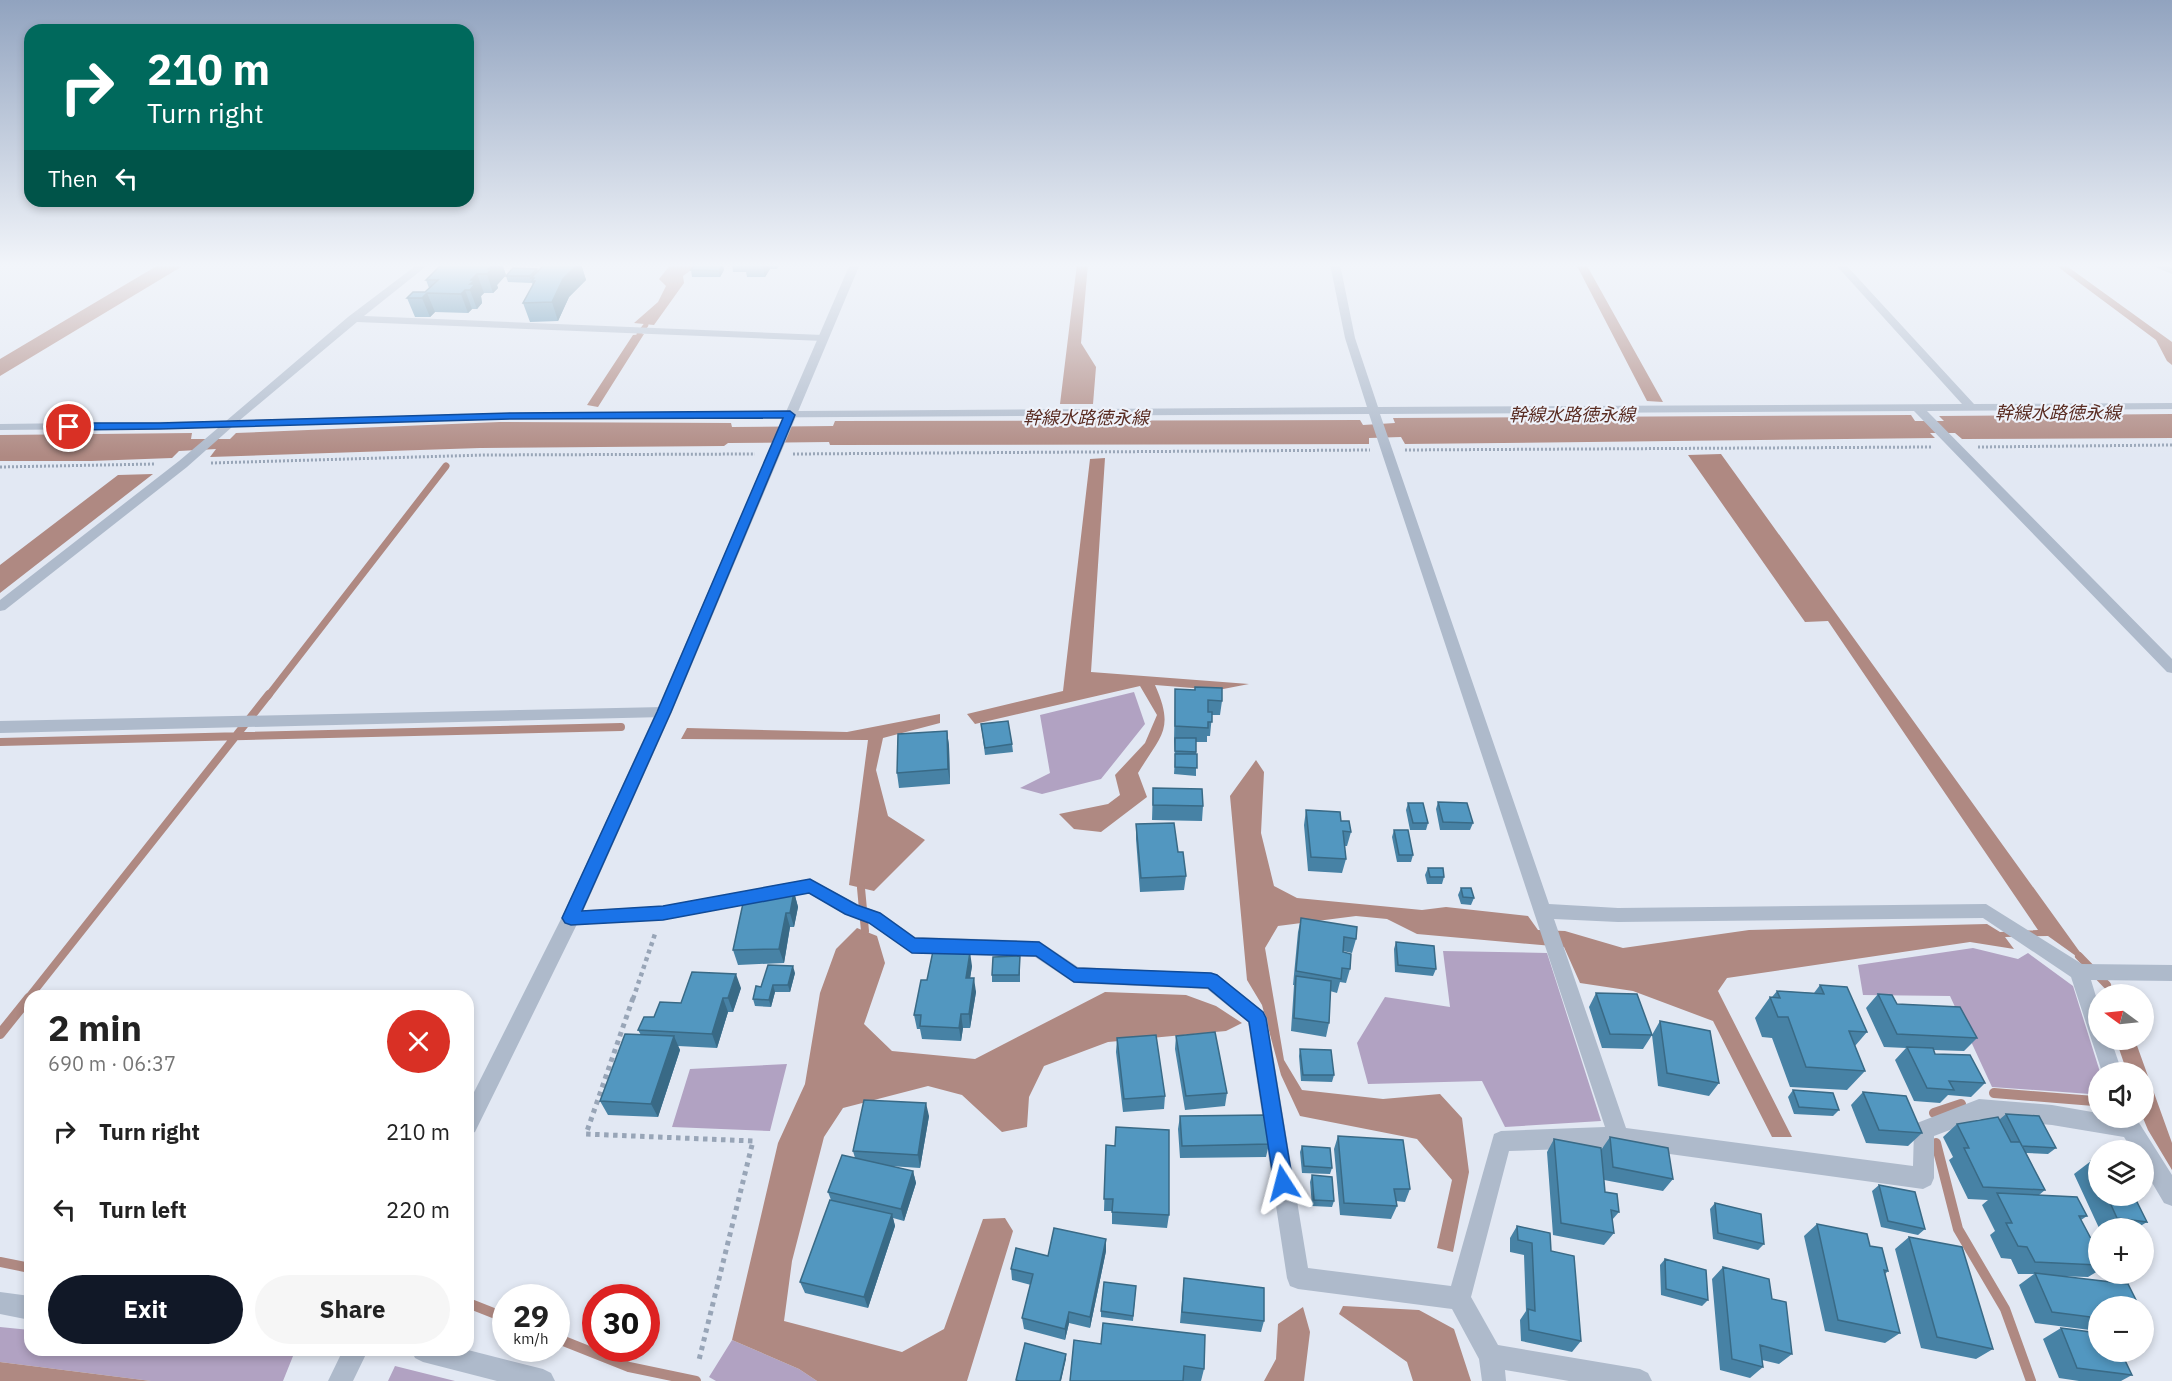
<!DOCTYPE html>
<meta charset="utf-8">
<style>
body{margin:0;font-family:"IBM Plex Sans","Noto Sans JP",sans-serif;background:#f6f6f6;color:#222;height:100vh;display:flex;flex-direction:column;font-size:22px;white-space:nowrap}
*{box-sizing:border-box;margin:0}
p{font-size:20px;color:#767676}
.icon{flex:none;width:33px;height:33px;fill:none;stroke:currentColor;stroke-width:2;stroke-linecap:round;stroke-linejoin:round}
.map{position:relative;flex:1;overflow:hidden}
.details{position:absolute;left:24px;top:990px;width:450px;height:366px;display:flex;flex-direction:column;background:#fff;border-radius:18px;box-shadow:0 3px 9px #0003}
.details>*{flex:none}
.hud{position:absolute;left:24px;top:24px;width:450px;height:183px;border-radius:18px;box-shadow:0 3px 9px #0003;background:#00695c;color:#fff;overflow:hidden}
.needle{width:39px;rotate:285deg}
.tools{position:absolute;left:2088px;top:984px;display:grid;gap:12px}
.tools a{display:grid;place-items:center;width:66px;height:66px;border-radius:50%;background:#fff;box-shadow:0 3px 9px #0003;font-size:30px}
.speed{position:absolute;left:492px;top:1284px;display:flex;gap:12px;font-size:30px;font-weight:700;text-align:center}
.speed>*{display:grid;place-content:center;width:78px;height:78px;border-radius:50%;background:#fff;box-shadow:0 3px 9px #0003;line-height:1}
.speed small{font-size:15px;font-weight:400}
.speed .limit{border:9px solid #d22;background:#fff;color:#111}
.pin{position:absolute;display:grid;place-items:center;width:51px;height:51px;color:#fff;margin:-26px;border:3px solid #fff;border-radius:50%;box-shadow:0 2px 6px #0007}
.me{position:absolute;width:66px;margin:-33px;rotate:351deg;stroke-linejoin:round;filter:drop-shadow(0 0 4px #0008)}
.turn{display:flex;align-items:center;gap:21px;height:126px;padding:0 24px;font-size:27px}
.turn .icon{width:78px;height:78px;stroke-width:2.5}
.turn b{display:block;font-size:42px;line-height:51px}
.then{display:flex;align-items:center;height:57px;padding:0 24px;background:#0003;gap:12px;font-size:22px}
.round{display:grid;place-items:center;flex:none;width:63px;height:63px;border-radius:32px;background:#f6f6f6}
.headline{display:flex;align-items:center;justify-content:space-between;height:102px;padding:0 24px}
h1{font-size:36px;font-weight:700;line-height:45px}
.action{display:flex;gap:12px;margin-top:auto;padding:12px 24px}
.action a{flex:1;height:69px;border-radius:36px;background:#111827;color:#fff;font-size:24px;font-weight:700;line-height:69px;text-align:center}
.action a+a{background:#f6f6f6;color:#222}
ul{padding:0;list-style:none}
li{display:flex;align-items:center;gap:18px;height:78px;padding:0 24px}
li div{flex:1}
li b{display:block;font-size:22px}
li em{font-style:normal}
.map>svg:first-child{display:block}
</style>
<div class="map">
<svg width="2172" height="1381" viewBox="0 0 2172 1381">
<rect width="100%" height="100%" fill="#e2e8f3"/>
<path fill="#b1a2c2" d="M1134,692L1145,724L1101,779L1042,794L1020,788L1050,773L1040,715Z
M1973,948L2018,959L2028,953L2073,986L2100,1072L2098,1088L2090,1094L1992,1087L1950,996L1863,995L1858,965Z
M1443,951L1547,953L1601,1121L1505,1127L1482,1081L1368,1084L1357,1043L1385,997L1450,1007Z
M787,1064L770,1131L672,1127L690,1069Z
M0,1327L30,1330V1350H235L293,1356L283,1381H151L0,1362Z
M732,1340L799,1369L817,1381H716L709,1377Z
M395,1366L455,1381H388Z"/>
<path fill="#af8982" d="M160,264H186L0,376V359Z
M671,264H699L683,276L684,283L654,325L634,323L658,302L666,286L659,279Z
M1077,264H1088L1081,343L1096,367L1093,404H1060Z
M1576,264H1586L1663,402L1647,401Z
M2054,264H2064L2172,342V365L2167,361L2156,340Z
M644,334L598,407L587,405L633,335Z
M2172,414V438L1962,439L1955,433H1930L1935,438L1405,444L1401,437L1369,438V444L830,445L829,442L728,443L724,446L480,448L210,457L216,449L179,451L172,458L91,461H0V435L192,433L191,439H230L236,433L500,422L731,423L732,427L833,426L835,421L1360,420L1363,425L1395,423L1393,418L1911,415L1915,421H1944L1939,416Z
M1721,454L2082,955L2076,956L2048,936L2005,937L2014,949L1970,942L1727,978L1718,991L1792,1137H1772L1713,1021L1633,991L1580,983L1564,947L1417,934L1387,919L1356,916L1278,926L1265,948L1284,1060L1302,1090L1383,1099L1440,1094L1462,1118L1469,1172L1453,1252L1437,1248L1452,1180L1417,1139L1300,1116L1281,1075L1262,1005L1247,980L1230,796L1256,760L1264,772L1261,833L1274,886L1297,898L1422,910L1446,907L1528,916L1538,930L1565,931L1623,948L1749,930L1987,924L2000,932L2038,930L1828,621L1805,622L1688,455Z
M1105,458L1091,672L1249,684L1218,690L1155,685C1175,730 1161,735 1138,773L1147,797L1101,832L1074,829L1059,814L1108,804L1120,795L1115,775L1145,743L1157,715L1140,686L975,724L967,714L1063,691L1090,459Z
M153,474L0,593V565L118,475Z
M940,714V723L883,738L876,770L888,816L925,840L874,891L849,885L868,740L681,739L687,728L847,732Z
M857,928L877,936L885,963L864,1024L892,1051L975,1059L1105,992L1186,995L1216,1006L1242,1023L1226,1031L1108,1042L1044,1066L1029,1097L1027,1127L1002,1132L962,1095L928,1086L843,1108L824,1137L792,1261L784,1321L902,1352L944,1329L983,1219L1005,1218L1013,1231L967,1381H817L799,1369L732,1340L778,1143L805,1084L820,993L836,949Z
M2116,1040H2135L2172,1143V1170L2148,1130L2143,1118L2144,1072H2127Z
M1343,1306L1419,1310L1454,1329L1471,1381H1413L1407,1362L1339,1314Z
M1303,1307L1310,1332L1304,1381H1264L1276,1359L1278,1324Z
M0,1362L151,1381H0Z"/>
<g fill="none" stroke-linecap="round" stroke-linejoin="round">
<path stroke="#af8982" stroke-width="5" d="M639,334L646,325"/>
<path stroke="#af8982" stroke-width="7" d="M268,696L446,466"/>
<path stroke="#af8982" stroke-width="8" d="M0,742L621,727
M861,888L865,931
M2079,956L2107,985
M30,996L269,694
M28,999L30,996"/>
<path stroke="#af8982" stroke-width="10" d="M0,1034L29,998
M1994,1093L2094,1101L2098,1099
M1934,1113L1961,1104
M1936,1143L1958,1229L2005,1309L2031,1381
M0,1262L30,1268
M468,1303L506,1318
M556,1338L629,1367L696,1381"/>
<path stroke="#98a5b7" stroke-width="3" stroke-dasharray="2 2" stroke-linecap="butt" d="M1978,447L2172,445
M1405,450L1931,447
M793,454L1370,450
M211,463L485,455L755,454
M0,467L155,464"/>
<path stroke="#98a5b7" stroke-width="4.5" stroke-dasharray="4 4" stroke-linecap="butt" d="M633,999L656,931"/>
<path stroke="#98a5b7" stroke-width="5" stroke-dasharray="4.5 4.5" stroke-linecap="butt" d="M633,998L586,1134L753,1141L699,1360"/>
<path fill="#aebacb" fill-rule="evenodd" d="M418,264H429L364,316L823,335L828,338L823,341L357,322L240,420L512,413L1367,407L1345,338L1330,264H1340L1355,338L1378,407L1962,404L1835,264H1845L1974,404L2172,403V409L1927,411L2172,659V673L2167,672L1914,411L1380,414L1549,904L1618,908L1986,904L2082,964L2172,965V981L2091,980L2098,1003V1040H2111L2122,1072H2102L2071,977L1983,918L1618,922L1554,919L1626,1128L1913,1166L1914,1130L1917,1123L1979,1099L2052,1105L2098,1113V1118H2136L2172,1175V1206L2164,1203L2144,1169V1150H2132L2124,1137L2052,1125L1979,1119L1934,1136V1178L1931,1185L1923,1189L1619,1147L1509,1151L1471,1297L1498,1345L1640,1369L1648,1373L1652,1381H1569L1505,1370L1506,1381H1482L1479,1359L1452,1309L1298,1289L1290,1286L1287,1278L1248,1022L1207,989L1074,983L1035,957L912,953L869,923L845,914L808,893L663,920L571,925L565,923L562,918L565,913L571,911L663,906L810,879L857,904L881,913L915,937L1039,941L1078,967L1211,973L1218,975L1264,1012L1267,1018L1308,1268L1451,1286L1494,1134L1501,1131L1605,1127L1369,414L512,419L232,427L187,467L5,610L0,611V600L179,461L218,428L0,430V424L226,421L348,317Z
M2148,264H2161L2172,268V274Z
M664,707L669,708L672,712L669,716L664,717L0,733V721Z
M0,1292L30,1296V1320L0,1314Z
M411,1350H468L543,1369L551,1373L555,1381H497L423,1362L415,1358Z"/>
<path fill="#aebacb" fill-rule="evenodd" d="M850,264H860L672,712L580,918L475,1132L468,1135V1104L562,917L656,712Z
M343,1350H368L353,1381H328Z"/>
</g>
<path fill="#4782a5" d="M442,264H502L506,275L497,285L498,288L493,293H484L481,296L482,303L477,309H472L468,313L435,312L430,317H415L407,298L425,292L429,288L426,280Z
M545,264H581L586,280L569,297L558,321L530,322L523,303L533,285L532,283L508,282L506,276L537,269L538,271Z
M732,264H780L777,269H770L765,277H747L746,272H733Z
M791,264H824L822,266H791Z
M691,270H724L720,277H692Z
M1175,689L1222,701L1220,715H1212L1210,736H1207V742H1196V776L1174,774L1175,758L1174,741Z
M981,724L1012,744L1013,752L985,755Z
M947,731L949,746L950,784L899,788L897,773Z
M1153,788L1203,806L1202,821L1152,820Z
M1438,802L1473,823L1470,830H1440L1436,809Z
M1408,803L1428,823L1426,830H1410L1406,810Z
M1306,810L1341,821L1351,832L1347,846H1344L1346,859L1342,873L1308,871L1304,825Z
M1136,824L1178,852L1186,876L1184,890L1140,892L1136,839Z
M1394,830L1413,855L1411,862H1397L1392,837Z
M1428,868L1444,877L1442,884H1427L1425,875Z
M1461,888L1474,898L1471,905L1461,904L1458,895Z
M794,892L798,907L794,927H790L784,963L738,965L733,950Z
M1301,918L1356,939L1352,953L1343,951L1350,969L1346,983L1340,982L1337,993L1330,991L1329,1023L1326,1037L1291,1031L1294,985H1293L1298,932Z
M1396,942L1436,969L1433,976L1395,972L1394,949Z
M1020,956V982H992V975Z
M972,966L970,978L976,992L970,1028H963L961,1041L922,1039L920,1029H917L914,1015L927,980Z
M795,973L790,992H775L771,1007L755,1006L753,999L761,987Z
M1820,985L1867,1032L1855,1046L1865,1071L1847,1090L1790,1087L1772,1038L1762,1037L1755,1018L1770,997H1772L1777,991L1814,993Z
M741,988L733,1012H728L717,1048L678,1046L680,1050L658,1117L608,1115L600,1101L641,1035L638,1030L654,1017L681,1003Z
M1596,993L1652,1035L1643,1049L1602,1048L1589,1007Z
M1878,994L1897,1004L1977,1038L1964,1051L1933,1050L1935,1054L1985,1083L1971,1097L1948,1095L1940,1103L1914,1101L1895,1060L1906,1048L1884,1047L1866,1008Z
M1660,1021L1719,1083L1709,1096L1658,1086L1652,1035Z
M1176,1036L1227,1093L1225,1106L1185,1110L1175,1049Z
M1117,1038L1165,1096L1164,1109L1123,1112L1116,1052Z
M1300,1049L1334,1075L1332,1082L1301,1081L1299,1056Z
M1793,1090L1839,1110L1833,1116L1794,1114L1788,1097Z
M1863,1092L1922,1133L1908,1146L1866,1143L1851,1105Z
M2006,1114L2056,1148L2048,1154L2026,1153L2045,1190L2039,1195L2087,1216L2081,1220L2098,1252V1271L2088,1277L2055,1276L2098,1306V1331L2035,1323L2019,1285L2034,1274H2018L2011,1259L2001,1258L1990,1235L1995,1231L1982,1205L1988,1200L1968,1199L1949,1160L1953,1157L1943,1137L1957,1124L2000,1119Z
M929,1116L920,1168L890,1166L913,1171L916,1183L904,1221L893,1218L895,1226L868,1308L805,1293L800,1282L831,1200L828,1192L855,1158L853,1151Z
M1180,1116L1269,1144L1266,1157L1180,1158L1178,1129Z
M1338,1136L1410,1189L1405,1202L1396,1201L1397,1206L1391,1219L1340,1215L1334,1149Z
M1610,1137L1673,1179L1663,1191L1604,1180L1601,1150Z
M1554,1139L1619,1212L1612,1220L1614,1233L1604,1245L1553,1235L1547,1152Z
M1106,1145L1169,1215L1167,1228L1112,1224V1211H1104Z
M1302,1146L1332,1168L1330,1174L1302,1173L1300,1152Z
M2091,1161L2098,1162V1196H2134L2147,1222L2137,1228H2099L2074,1174Z
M1312,1175L1334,1201L1332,1207L1312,1206L1310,1182Z
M1879,1185L1925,1229L1918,1235L1881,1227L1872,1191Z
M1715,1203L1764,1244L1758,1250L1713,1239L1710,1209Z
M1817,1224L1870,1246L1888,1271L1885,1274L1900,1333L1885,1343L1825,1331L1804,1236Z
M1517,1226L1551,1251L1581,1341L1572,1352L1521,1341L1520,1320L1526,1311L1524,1255L1510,1252V1238Z
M1909,1237L1993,1349L1976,1359L1921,1348L1895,1249Z
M1106,1251L1090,1328L1069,1323L1065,1340L1024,1329L1022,1318L1031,1285L1012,1280L1011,1269L1048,1256Z
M1665,1259L1708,1300L1702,1306L1661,1295L1660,1265Z
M1723,1267L1772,1299L1792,1354L1779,1364L1762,1360L1763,1367L1750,1378L1720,1370L1712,1279Z
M1184,1278L1264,1321L1261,1332L1180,1323Z
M1136,1286L1133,1321L1101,1317V1311Z
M2061,1328L2132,1375L2121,1381H2079L2059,1378L2043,1339Z
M1074,1340L1204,1369L1201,1381H1070Z"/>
<path fill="#396a86" d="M493,264H502L506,275L497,285L498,288L493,293L487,274L488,269Z
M577,264H581L586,280L569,297L558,321L552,302L563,279Z
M723,264L724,270L720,277L719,271Z
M763,264H769L770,269L765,277L763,265Z
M477,274L484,293L481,296L482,303L477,309L470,290L471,280Z
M465,290L472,309L468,313L461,294Z
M427,293L435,312L430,317L422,298Z
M947,731L949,746L950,784L948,769Z
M794,892L798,907L794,927L790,913Z
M786,913L790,927L784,963L779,949Z
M970,952L972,966L968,992L966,978Z
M793,966L795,973L790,992L788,985Z
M736,974L741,988L733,1012L728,998Z
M974,978L976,992L970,1028L969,1014Z
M773,985L775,992L771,1007L769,1000Z
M723,998L728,1012L717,1048L712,1034Z
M961,1014L963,1028L961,1041L959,1028Z
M674,1036L680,1050L658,1117L651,1104Z
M926,1103L929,1116L920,1168L918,1155Z
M913,1171L916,1183L904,1221L901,1209Z
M892,1214L895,1226L868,1308L864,1297Z
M1106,1239V1251L1090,1328V1317Z
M1069,1312V1323L1065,1340V1329Z
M1066,1354V1359L1061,1381H1060Z"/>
<path fill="#5297c0" stroke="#396a86" stroke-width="1.5" d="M442,264H493L488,269H492L487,274H477L471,280H475L470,284H475L470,290H465L461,294L427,293L422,298H407L413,292H425L438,280H426Z
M545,264H578L563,279L552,302L523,303L535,281H532L534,278H531Z
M695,264H723L719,271L691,270Z
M744,264H763V265Z
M513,268L537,269L530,276H506Z
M1195,687L1222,688V701L1208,700V712H1212V722H1208V728L1175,726V689L1195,690Z
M1008,721L1012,744L985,748L981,724Z
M947,731L948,769L897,773L898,734Z
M1175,738H1196V752L1175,751Z
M1175,754H1197V768L1175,767Z
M1153,788L1202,789L1203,806L1153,805Z
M1438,802L1467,803L1473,823L1443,822Z
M1408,803H1423L1428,823H1413Z
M1306,810L1340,812L1341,821H1349L1351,832L1343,831L1346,859L1311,857Z
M1174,823L1178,852H1183L1186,876L1141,878L1136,824Z
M1394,830H1408L1413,855H1399Z
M1428,868H1443L1444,877H1430Z
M1461,888H1471L1474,898L1463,897Z
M794,892L790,913H786L779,949L733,950L745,894Z
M1301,918L1357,927L1356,939L1344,937L1343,952L1351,954L1350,969L1342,968L1341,979L1296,971Z
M1396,942L1434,946L1436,969L1398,965Z
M933,951L970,952L966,978H974L969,1014H961L959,1028L920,1026L921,1015H914L921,980H927Z
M1020,956L1019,975H992L993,957Z
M768,965L793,966L788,985H773L769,1000L753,999L756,986L761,987Z
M692,972L736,974L728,998H723L712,1034L638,1030L644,1017H654L660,1002L681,1003Z
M1296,976L1331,981L1329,1023L1294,1018Z
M1820,985L1847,987L1867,1032L1849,1031L1865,1071L1806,1067L1788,1017H1778L1770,997L1780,998L1777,991L1824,994Z
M1596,993L1637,994L1652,1035L1610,1034Z
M1878,994L1892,995L1897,1004L1960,1007L1977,1038L1897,1034Z
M1660,1021L1710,1031L1719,1083L1667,1073Z
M1215,1032L1227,1093L1186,1096L1176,1036Z
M625,1034L674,1036L651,1104L600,1101Z
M1156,1035L1165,1096L1124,1099L1117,1038Z
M1907,1047L1933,1048L1935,1054L1970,1055L1985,1083L1949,1081L1954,1090L1927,1088Z
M1300,1049L1331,1050L1334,1075H1303Z
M1793,1090L1833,1093L1839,1110L1799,1107Z
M1863,1092L1906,1096L1922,1133L1879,1130Z
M864,1100L926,1103L918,1155L853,1151Z
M2006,1114L2039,1116L2056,1148L2022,1146Z
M1265,1115L1269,1144L1182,1146L1180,1116Z
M1998,1117L2011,1142H2020L2045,1190L1983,1187L1964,1148H1969L1957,1124Z
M1116,1127L1169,1130V1215L1112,1212L1113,1199H1104L1106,1145L1115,1146Z
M1338,1136L1403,1140L1410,1189H1394L1397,1206L1344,1203Z
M1610,1137L1668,1148L1673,1179L1613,1167Z
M1554,1139L1601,1148L1605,1192L1617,1194L1619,1212L1611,1210L1614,1233L1561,1223Z
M1302,1146L1330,1148L1332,1168L1304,1166Z
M842,1155L913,1171L901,1209L828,1192Z
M2091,1161L2098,1162V1177Z
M1312,1175L1332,1177L1334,1201L1314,1200Z
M1879,1185L1915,1192L1925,1229L1888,1221Z
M1997,1193L2077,1197L2087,1216H2079L2098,1252V1265L2035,1262L2027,1247L2018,1246L2006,1223H2012Z
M2107,1196H2134L2147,1222L2117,1218Z
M830,1200L892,1214L864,1297L800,1282Z
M1715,1203L1761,1214L1764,1244L1718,1233Z
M1817,1224L1867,1234L1870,1246L1882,1248L1888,1271L1884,1270L1900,1333L1838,1320Z
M1517,1226L1550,1233L1551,1251L1574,1256L1581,1341L1529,1330L1528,1309L1535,1311L1532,1243L1518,1240Z
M1054,1228L1106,1239L1090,1317L1069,1312L1065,1329L1022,1318L1033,1274L1011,1269L1016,1248L1048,1256Z
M1909,1237L1962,1247L1993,1349L1937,1337Z
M1665,1259L1706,1270L1708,1300L1666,1289Z
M1723,1267L1769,1279L1772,1299L1786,1302L1792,1354L1760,1345L1763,1367L1732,1359Z
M2035,1273L2128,1284L2139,1306H2098V1318L2052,1312Z
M1184,1278L1264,1288V1321L1182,1312Z
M1104,1282L1136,1286L1133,1316L1101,1311Z
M2144,1317L2147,1324H2144Z
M1103,1323L1205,1335L1204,1369L1184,1366L1183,1381H1070L1074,1340L1101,1344Z
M2061,1328L2098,1333V1352H2121L2132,1375L2077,1368Z
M1025,1343L1066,1354L1060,1381H1019L1016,1380Z"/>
<linearGradient id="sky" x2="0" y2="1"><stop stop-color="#91a3bf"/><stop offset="0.58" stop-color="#f2f5fa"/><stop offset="1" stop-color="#f2f5fa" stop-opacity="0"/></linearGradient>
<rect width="2172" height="457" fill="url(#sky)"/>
<path fill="#1a73e8" stroke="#114b97" stroke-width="1.5" d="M790,411L795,415L671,712L582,911L663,906L810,879L857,905L880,913L915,938L1039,942L1077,968L1211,973L1217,975L1263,1012L1266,1018L1293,1183L1290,1190L1283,1193L1276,1190L1274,1183L1249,1022L1208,988L1074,982L1036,956L912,953L869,923L845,914L809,893L663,920L571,925L565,923L562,918L657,712L783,418L512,419L160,429L69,430L63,427L69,423H160L512,413Z"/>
<g text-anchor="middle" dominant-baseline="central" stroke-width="4.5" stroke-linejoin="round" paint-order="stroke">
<g font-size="18" font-style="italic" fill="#5a2d23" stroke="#eef2fa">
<text x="2058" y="412">幹線水路徳永線</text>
<text x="1572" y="414">幹線水路徳永線</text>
<text x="1086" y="417">幹線水路徳永線</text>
</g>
</g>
</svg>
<div class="tools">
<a><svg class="needle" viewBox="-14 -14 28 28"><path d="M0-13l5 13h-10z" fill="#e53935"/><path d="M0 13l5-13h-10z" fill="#767676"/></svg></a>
<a><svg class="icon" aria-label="sound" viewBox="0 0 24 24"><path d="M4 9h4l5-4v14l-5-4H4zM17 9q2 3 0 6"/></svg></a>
<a><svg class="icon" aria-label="layers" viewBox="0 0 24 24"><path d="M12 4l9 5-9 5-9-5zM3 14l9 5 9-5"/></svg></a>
<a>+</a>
<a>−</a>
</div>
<div class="speed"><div>29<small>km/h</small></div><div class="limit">30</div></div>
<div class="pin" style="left:69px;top:427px;background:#d93025"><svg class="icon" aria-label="arrive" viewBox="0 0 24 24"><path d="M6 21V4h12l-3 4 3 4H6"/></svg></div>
<svg class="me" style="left:1283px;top:1183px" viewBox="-20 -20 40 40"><path d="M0-17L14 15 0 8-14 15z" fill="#1a73e8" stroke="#fff" stroke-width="4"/></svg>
<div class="hud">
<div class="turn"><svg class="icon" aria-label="right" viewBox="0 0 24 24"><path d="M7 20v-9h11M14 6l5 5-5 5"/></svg><div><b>210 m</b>Turn right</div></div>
<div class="then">Then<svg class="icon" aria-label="left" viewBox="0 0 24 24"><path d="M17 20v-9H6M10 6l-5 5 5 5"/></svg></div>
</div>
<section class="details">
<div class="headline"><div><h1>2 min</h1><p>690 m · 06:37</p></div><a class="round" style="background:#d93025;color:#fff"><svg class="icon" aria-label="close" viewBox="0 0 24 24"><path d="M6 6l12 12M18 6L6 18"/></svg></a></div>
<ul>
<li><svg class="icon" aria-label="right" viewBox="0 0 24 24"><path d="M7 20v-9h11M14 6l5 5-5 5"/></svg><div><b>Turn right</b></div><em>210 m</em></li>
<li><svg class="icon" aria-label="left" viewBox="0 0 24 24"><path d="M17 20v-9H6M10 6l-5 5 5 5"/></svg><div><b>Turn left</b></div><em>220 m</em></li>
</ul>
<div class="action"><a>Exit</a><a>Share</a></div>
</section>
</div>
